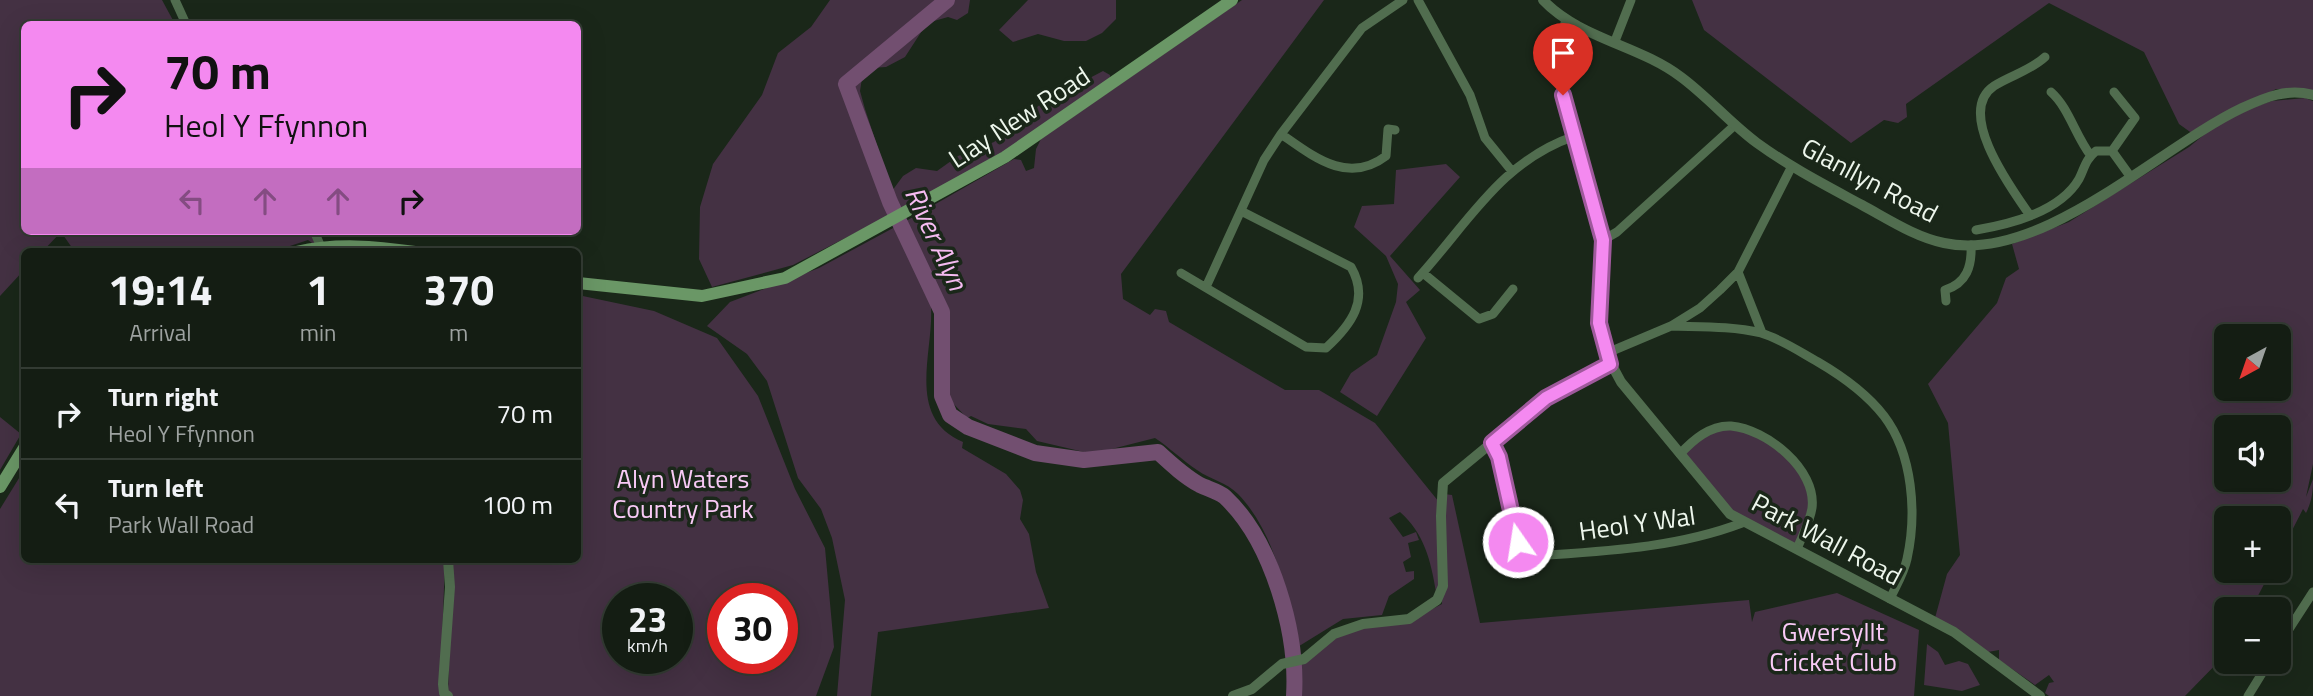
<!DOCTYPE html>
<meta charset="utf-8">
<style>
body{margin:0;font-family:"Titillium Web",sans-serif;background:#212a21;color:#f1f3f6;height:100vh;display:flex;flex-direction:column;font-size:26px;white-space:nowrap}
*{box-sizing:border-box;margin:0}
p{font-size:23px;color:#9da2a0}
.icon{flex:none;width:38px;height:38px;fill:none;stroke:currentColor;stroke-width:2;stroke-linecap:round;stroke-linejoin:round}
.map{position:relative;flex:1;overflow:hidden}
.drawer{position:absolute;left:21px;top:248px;width:560px;height:315px;display:flex;flex-direction:column;background:#141d13;border-radius:10px;box-shadow:0 7px 28px #0002,0 0 0 2px #333b33}
.drawer>*{flex:none}
.guide{position:absolute;left:21px;top:21px;width:560px;height:214px;border-radius:10px;box-shadow:0 7px 28px #0002,0 0 0 2px #333b33;background:#f489f0;color:#111;overflow:hidden}
.needle{width:46px;rotate:220deg}
.tools{position:absolute;left:2214px;top:324px;display:grid;gap:14px}
.tools a{display:grid;place-items:center;width:77px;height:77px;border-radius:10px;background:#141d13;box-shadow:0 7px 28px #0002,0 0 0 2px #333b33;font-size:35px}
.speed{position:absolute;left:602px;top:583px;display:flex;gap:14px;font-size:35px;font-weight:700;text-align:center}
.speed>*{display:grid;place-content:center;width:91px;height:91px;border-radius:50%;background:#141d13;box-shadow:0 7px 28px #0002,0 0 0 2px #333b33;line-height:1}
.speed small{font-size:18px;font-weight:400}
.speed .limit{border:10px solid #d22;background:#fff;color:#111}
.pin{position:absolute;display:grid;place-items:center;width:60px;height:60px;color:#fff;margin:-72px -30px;border-radius:50% 50% 50% 0;rotate:-45deg;box-shadow:0 0 7px #0007}
.pin .icon{rotate:45deg}
.me{position:absolute;width:77px;margin:-38px;rotate:347deg;stroke-linejoin:round;filter:drop-shadow(0 0 5px #0008)}
.turn{display:flex;align-items:center;gap:24px;height:147px;padding:0 28px;font-size:32px}
.turn .icon{width:91px;height:91px;stroke-width:2.5}
.turn b{display:block;font-size:49px;line-height:60px}
.lanes{display:flex;align-items:center;height:66px;padding:0 28px;background:#0003;justify-content:center;gap:35px;direction:ltr}
.lanes .off{opacity:.35}
.eta{display:flex;justify-content:space-evenly;align-items:center;height:119px;text-align:center}
.eta b{font-size:42px;font-weight:700;line-height:49px}
ul{padding:0;list-style:none}
li{display:flex;align-items:center;gap:21px;height:91px;padding:0 28px;border-top:2px solid #333b33}
li div{flex:1}
li b{display:block;font-size:26px}
li em{font-style:normal}
.map>svg:first-child{display:block}
</style>
<div class="map">
<svg width="2313" height="696" viewBox="0 0 2313 696">
<rect width="100%" height="100%" fill="#1a2719"/>
<path fill="#443143" fill-rule="evenodd" d="M0,0H162L175,24H24V231H310L324,252L308,240L272,252H75L61,232L42,252H24V270L0,296Z
M830,0H970L968,13L957,20L948,17L927,23L905,57L886,67L871,68L862,78L860,91L865,109L892,191L903,176L916,168L937,171L958,156L994,142L1042,103L1103,71L1110,75V81L1006,151L888,216L793,265L712,287L699,259L700,207L713,164L762,95L778,53L811,27Z
M1028,0H1116V19L1102,33L1086,41H1064L1038,34L1013,42L999,30Z
M1242,0H1324L1121,274L1123,299L1150,315L1155,309L1166,311L1169,322L1285,390H1319L1375,423L1439,502L1441,585L1436,592C1431,561 1424,533 1400,512L1389,518L1403,537L1416,532L1419,540L1408,543L1411,557L1403,562L1406,572L1414,571V579L1389,596L1382,615L1343,619L1296,648C1289,598 1275,532 1238,494C1226,482 1211,480 1197,470C1182,460 1170,448 1155,438L1100,452H1084L1037,441L1026,429L988,424L971,416L967,418L950,400L945,306L906,221L1014,159L1021,160L1026,171L1034,168L1036,149L1041,139Z
M1692,0H2313V90L2276,89L2193,134L2179,124L2144,52L2049,3L1906,104L1907,117L1898,123L1884,120L1851,143L1704,30Z
M2305,98L2313,101V464L2306,497L2313,479C2313,492 2312,501 2306,513L2303,509L2279,556L2278,518H2226V570L2271,571L2251,609H2226V654L2185,696H2049L2045,693L2049,683L2054,682L2049,675L2035,685L1999,660V650L1988,652L1935,618L1947,574L1960,555L1948,423L1928,384L1997,303L2006,278L2019,269L2012,244L2069,222L2189,147L2216,125L2248,109L2272,101ZM2226,336H2278V388H2226ZM2226,427H2278V480H2226Z
M1446,164L1460,177L1390,256L1420,290L1406,302L1426,338L1377,416L1340,392L1351,373L1377,355L1396,302L1398,284L1386,256L1354,227L1362,206L1394,204L1396,170Z
M895,227C907,251 929,278 931,306C934,353 905,417 963,442L962,448L1006,474L1020,490L1023,500L1020,519L1029,534L1036,572L1049,608L878,632L871,696H837L845,600L832,538L821,509L798,478L767,381L747,354L707,326L730,302L819,268Z
M578,295L654,311L717,338L758,396L795,489L825,548L834,647L816,696H443L448,691L453,560H578ZM618,598H677V658H618ZM723,598H782V658H723Z
M0,417L21,434L0,470Z
M1729,426L1762,435L1791,456L1805,479L1812,506L1797,549L1742,523L1680,454L1698,435Z
M24,470V560H445L440,696H0V509Z
M1444,494L1452,495L1480,623L1749,600L1752,622L1755,612L1837,593L1919,630L1914,696H1294V662L1335,636L1363,624L1409,621L1442,604Z
M1927,644L1938,652L1945,665L1959,661L1968,664L1980,685L1962,691L1924,685Z"/>
<g fill="none" stroke-linecap="round" stroke-linejoin="round">
<path stroke="#724f70" stroke-width="16" d="M947,0L846,84L890,202L942,312V396L950,415L968,427L1035,453L1084,460L1158,452C1171,464 1185,477 1200,485C1208,489 1218,491 1225,497C1272,541 1298,633 1294,696"/>
<path stroke="#516d4f" stroke-width="9" d="M175,0L186,24
M1418,0L1470,95L1485,138L1511,170
M1615,41L1631,0
M2051,92C2069,108 2075,135 2091,156
M1281,134C1314,157 1348,185 1386,156L1388,129L1395,130
M2112,151L2135,118L2114,92
M2029,214C2011,188 1955,112 1994,86C2011,75 2030,71 2045,57
M1976,230C2010,224 2060,212 2079,179C2085,167 2085,160 2096,151H2112L2130,176
M314,231L321,247
M1603,240L1617,232L1735,125
M1738,272L1762,333
M1181,273L1306,347L1326,348C1351,325 1370,300 1351,267L1241,211
M1423,273L1479,319L1493,314L1513,289
M1418,278C1469,222 1501,161 1575,136
M1206,287L1264,160L1281,134L1362,28L1403,0
M1946,301L1945,290C1967,283 1972,266 1971,245
M1671,326C1700,327 1732,326 1761,333C1781,339 1800,352 1818,362C1842,376 1867,394 1884,416C1913,454 1917,514 1907,559C1904,573 1896,586 1890,599
M1607,353L1671,326L1700,308L1720,290L1738,272L1792,166
M1492,443L1499,457L1518,542L1525,551L1535,556C1606,551 1676,548 1742,523
M1680,454C1693,440 1710,425 1731,426C1766,429 1817,469 1812,508C1810,522 1802,536 1797,549
M2278,646L2313,592
M2248,696L2269,662"/>
<path stroke="#516d4f" stroke-width="10" d="M1543,0C1580,39 1639,45 1681,77C1708,97 1730,123 1757,143C1790,167 1827,186 1862,205C1888,219 1915,237 1944,243C2041,264 2158,148 2242,108C2266,97 2287,88 2313,95
M1566,20C1562,41 1559,63 1562,84C1568,138 1597,187 1603,241C1610,299 1585,321 1621,382L1730,514L1954,632L2040,696
M448,696L444,693L443,684L450,587L448,560
M1233,696L1252,689L1282,664L1304,659L1334,634L1363,624L1409,619L1437,600L1443,586L1441,516L1443,483L1546,398L1610,364"/>
<path stroke="#6a9766" stroke-width="12" d="M296,252C336,243 375,246 415,252
M578,283L702,296L785,278L1005,157L1232,0
M0,487L24,448"/>
</g>
<g fill="none" stroke-linecap="round" stroke-linejoin="round">
<defs>
<path id="route" d="M1518,542L1499,457L1492,443L1546,398L1610,364L1599,323L1603,240L1563,95"/>
</defs>
<use href="#route" stroke="#9f599c" stroke-width="18"/>
<use href="#route" stroke="#f489f0" stroke-width="12"/>
</g>
<g text-anchor="middle" dominant-baseline="central" stroke-width="7" stroke-linejoin="round" paint-order="stroke">
<g font-size="26" fill="#edf6ec" stroke="#1a2719">
<text transform="translate(1019 117) rotate(-33)">Llay New Road</text>
<text transform="translate(1870 180) rotate(28)">Glanllyn Road</text>
<text transform="translate(1637 523) rotate(-8)">Heol Y Wal</text>
<text transform="translate(1827 539) rotate(28)">Park Wall Road</text>
</g>
<g font-size="26" fill="#f9caf6" stroke="#1a2719">
<text x="683" y="478">Alyn Waters<tspan x="683" dy="30">Country Park</tspan></text>
<text x="1833" y="631">Gwersyllt<tspan x="1833" dy="30">Cricket Club</tspan></text>
</g>
<g font-size="28" font-style="italic" fill="#f5bbf1" stroke="#1a2719">
<text transform="translate(937 238) rotate(65)">River Alyn</text>
</g>
</g>
</svg>
<div class="tools">
<a><svg class="needle" viewBox="-14 -14 28 28"><path d="M0-13l5 13h-10z" fill="#e53935"/><path d="M0 13l5-13h-10z" fill="#9da2a0"/></svg></a>
<a><svg class="icon" aria-label="sound" viewBox="0 0 24 24"><path d="M4 9h4l5-4v14l-5-4H4zM17 9q2 3 0 6"/></svg></a>
<a>+</a>
<a>−</a>
</div>
<div class="speed"><div>23<small>km/h</small></div><div class="limit">30</div></div>
<div class="pin" style="left:1563px;top:95px;background:#d93025"><svg class="icon" aria-label="arrive" viewBox="0 0 24 24"><path d="M6 21V4h12l-3 4 3 4H6"/></svg></div>
<svg class="me" style="left:1518px;top:542px" viewBox="-20 -20 40 40"><circle r="17" fill="#f489f0" stroke="#fff" stroke-width="3"/><path d="M0-11L8 9 0 5-8 9z" fill="#fff"/></svg>
<div class="guide">
<div class="turn"><svg class="icon" aria-label="right" viewBox="0 0 24 24"><path d="M7 20v-9h11M14 6l5 5-5 5"/></svg><div><b>70 m</b>Heol Y Ffynnon</div></div>
<div class="lanes"><svg class="icon off" aria-label="left" viewBox="0 0 24 24"><path d="M17 20v-9H6M10 6l-5 5 5 5"/></svg><svg class="icon off" aria-label="ahead" viewBox="0 0 24 24"><path d="M12 20V5M6 11l6-6 6 6"/></svg><svg class="icon off" aria-label="ahead" viewBox="0 0 24 24"><path d="M12 20V5M6 11l6-6 6 6"/></svg><svg class="icon" aria-label="right" viewBox="0 0 24 24"><path d="M7 20v-9h11M14 6l5 5-5 5"/></svg></div>
</div>
<section class="drawer">
<div class="eta">
<div><b>19:14</b><p>Arrival</p></div>
<div><b>1</b><p>min</p></div>
<div><b>370</b><p>m</p></div>
</div>
<ul>
<li><svg class="icon" aria-label="right" viewBox="0 0 24 24"><path d="M7 20v-9h11M14 6l5 5-5 5"/></svg><div><b>Turn right</b><p>Heol Y Ffynnon</p></div><em>70 m</em></li>
<li><svg class="icon" aria-label="left" viewBox="0 0 24 24"><path d="M17 20v-9H6M10 6l-5 5 5 5"/></svg><div><b>Turn left</b><p>Park Wall Road</p></div><em>100 m</em></li>
</ul>
</section>
</div>
